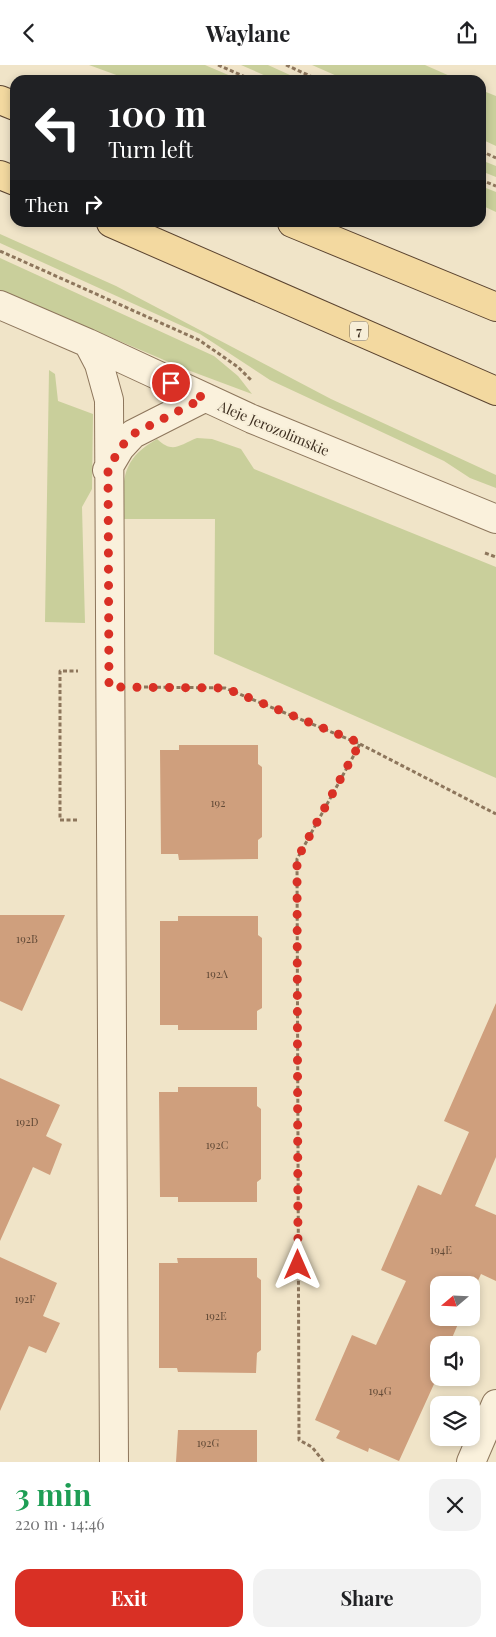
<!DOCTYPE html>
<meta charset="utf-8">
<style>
body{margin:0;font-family:"Playfair Display",serif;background:#f2f2f2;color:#202124;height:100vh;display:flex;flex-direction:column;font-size:19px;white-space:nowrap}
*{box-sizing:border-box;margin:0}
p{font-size:16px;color:#757577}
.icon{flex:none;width:28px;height:28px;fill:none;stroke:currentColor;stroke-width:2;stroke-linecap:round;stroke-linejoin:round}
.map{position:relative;height:1397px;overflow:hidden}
.drawer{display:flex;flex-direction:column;background:#fff;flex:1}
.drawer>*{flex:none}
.guide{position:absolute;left:10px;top:10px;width:476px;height:152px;border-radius:15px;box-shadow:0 2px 8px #0003;background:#202124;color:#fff;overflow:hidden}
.needle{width:32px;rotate:251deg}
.controls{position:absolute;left:430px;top:1211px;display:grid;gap:10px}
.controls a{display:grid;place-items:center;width:50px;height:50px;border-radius:10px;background:#fff;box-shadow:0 2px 8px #0003;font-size:25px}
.pin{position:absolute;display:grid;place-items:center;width:42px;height:42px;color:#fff;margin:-21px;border:2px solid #fff;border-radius:50%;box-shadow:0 1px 5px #0007}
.me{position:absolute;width:55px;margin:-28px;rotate:0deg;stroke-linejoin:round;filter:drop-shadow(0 0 4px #0008)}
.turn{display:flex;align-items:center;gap:18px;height:105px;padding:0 15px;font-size:22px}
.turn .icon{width:65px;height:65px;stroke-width:2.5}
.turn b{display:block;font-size:35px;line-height:42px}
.then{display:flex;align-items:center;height:48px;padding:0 15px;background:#0003;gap:10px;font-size:19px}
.round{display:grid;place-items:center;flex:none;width:52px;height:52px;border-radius:15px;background:#f2f2f2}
.overview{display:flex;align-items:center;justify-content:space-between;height:85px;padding:0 15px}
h1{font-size:30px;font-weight:700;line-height:38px;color:#1e9e55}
.primary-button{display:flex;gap:10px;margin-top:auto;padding:10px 15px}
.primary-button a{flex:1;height:58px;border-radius:15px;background:#d93025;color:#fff;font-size:20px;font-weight:700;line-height:58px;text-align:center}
.primary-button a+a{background:#f2f2f2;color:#202124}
header{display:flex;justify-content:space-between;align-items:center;height:65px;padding:0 15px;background:#fff;font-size:22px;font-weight:700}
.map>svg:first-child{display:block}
</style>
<header><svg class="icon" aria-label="back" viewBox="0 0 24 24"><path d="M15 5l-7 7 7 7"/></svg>Waylane<svg class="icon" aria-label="share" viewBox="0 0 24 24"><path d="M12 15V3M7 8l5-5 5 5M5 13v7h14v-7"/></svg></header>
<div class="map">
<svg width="496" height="1397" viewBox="0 0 496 1397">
<rect width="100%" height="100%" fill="#f0e4c8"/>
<path fill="#c9cf9b" d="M89,0H205L240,15H130Z
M241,0H268L301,15H275Z
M312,0H425L459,15H346Z
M481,25L496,31V81L481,74Z
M481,95L496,101V112L481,106Z
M481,121L496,127V147L481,140Z
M0,169L116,221L331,334L496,410V423L470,413L444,396L270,315L200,269L0,178Z
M0,193L214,291L238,311L252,329L185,304L0,225Z
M49,305L55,309L58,336L93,349L92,424L82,442L85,558L45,557Z
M197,373L212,374L241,384L254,404L496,502V713L214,589L215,454H123C123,415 120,395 157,374C173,389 179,380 197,373Z"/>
<path fill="#cf9f7d" d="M179,680H258V699L262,702V772L258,775V794L179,795L178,789H161L160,685H179Z
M0,850H65L22,946L0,936Z
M178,851H258V870L262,873V943L257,946V965H178V960H160V856H178Z
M496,938V1092L475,1141L496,1150V1216L481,1209L471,1231V1220H439V1252H461L449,1280H439V1308L399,1396L369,1383L368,1387L336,1373L340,1366L315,1355L352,1270L376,1280L406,1216L381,1205L418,1120L441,1130L469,1067L444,1056Z
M0,1013L60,1040L46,1071L62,1079L50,1110L33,1102L0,1176Z
M178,1022H257V1041L261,1044V1114L257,1117V1137H178V1132H160L159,1027H178Z
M0,1192L57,1218L43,1251L60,1258L46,1288L29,1281L0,1346Z
M177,1193H257V1212L261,1215V1285L257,1288L256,1308L178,1307L177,1303H159V1198H178Z
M178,1365H257V1397H176Z"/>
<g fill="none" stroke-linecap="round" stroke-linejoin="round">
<defs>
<path id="minor" d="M0,240L88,278L252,354L496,454
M88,278L99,299L109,335L114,1397
M107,405L120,383L133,369L204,333
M471,1397L496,1339"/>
<path id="major" d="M0,35L15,41
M0,110L15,116
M111,158L496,326
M292,158L496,242"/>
</defs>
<use href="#minor" stroke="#8d765c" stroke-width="30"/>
<use href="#major" stroke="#5b4430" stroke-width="30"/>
<path stroke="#8d765c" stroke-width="3" stroke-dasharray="4 2.5" stroke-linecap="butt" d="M218,0L252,15
M286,0L319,15
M481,86L496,93
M481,115L496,121
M0,186L199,275L238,302L251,315
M485,488L496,492
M144,622L225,623L360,679L297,794L299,1375L312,1382L324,1397
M360,679L496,749
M77,755H60V606H78"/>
<use href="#minor" stroke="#faf1dc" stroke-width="28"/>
<use href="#major" stroke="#f3d9a0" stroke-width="28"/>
</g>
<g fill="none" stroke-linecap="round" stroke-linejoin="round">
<path stroke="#d93025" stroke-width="9" stroke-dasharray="0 16.2" d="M171,318L204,333L133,369L120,383L108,405L109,622L225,623L360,678L297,794L298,1200"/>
</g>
<g text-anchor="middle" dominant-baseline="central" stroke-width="4" stroke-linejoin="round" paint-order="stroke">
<g font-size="11" fill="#624a37">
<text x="218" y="737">192</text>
<text x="27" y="873">192B</text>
<text x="217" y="908">192A</text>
<text x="27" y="1056">192D</text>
<text x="217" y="1079">192C</text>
<text x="441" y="1184">194E</text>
<text x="25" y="1233">192F</text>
<text x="216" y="1250">192E</text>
<text x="380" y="1325">194G</text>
<text x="208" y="1377">192G</text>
</g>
<rect fill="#f7eed8" stroke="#756857" stroke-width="1" x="350" y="256.5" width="18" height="19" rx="4"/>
<g font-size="12" font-weight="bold" fill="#3d2e20">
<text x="359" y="266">7</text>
</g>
<g font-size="14" fill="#3d2e20" stroke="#f7eed8">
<text transform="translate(274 363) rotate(23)">Aleje Jerozolimskie</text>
</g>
</g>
</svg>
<div class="controls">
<a><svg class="needle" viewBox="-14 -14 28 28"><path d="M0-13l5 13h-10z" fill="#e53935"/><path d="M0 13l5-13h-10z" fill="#757577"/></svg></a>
<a><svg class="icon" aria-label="sound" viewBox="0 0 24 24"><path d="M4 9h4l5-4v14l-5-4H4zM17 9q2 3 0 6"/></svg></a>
<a><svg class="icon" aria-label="layers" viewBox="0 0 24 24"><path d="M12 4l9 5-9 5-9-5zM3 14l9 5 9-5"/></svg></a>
</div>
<div class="pin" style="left:171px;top:318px;background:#d93025"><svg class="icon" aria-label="arrive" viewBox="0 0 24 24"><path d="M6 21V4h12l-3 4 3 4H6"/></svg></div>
<svg class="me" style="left:298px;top:1200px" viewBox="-20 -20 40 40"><path d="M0-17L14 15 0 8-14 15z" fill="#d93025" stroke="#fff" stroke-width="4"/></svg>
<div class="guide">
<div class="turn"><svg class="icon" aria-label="left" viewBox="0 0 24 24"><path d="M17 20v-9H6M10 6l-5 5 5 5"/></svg><div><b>100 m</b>Turn left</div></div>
<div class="then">Then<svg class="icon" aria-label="right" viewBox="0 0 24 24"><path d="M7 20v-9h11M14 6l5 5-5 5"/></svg></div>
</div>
</div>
<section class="drawer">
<div class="overview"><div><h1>3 min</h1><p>220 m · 14:46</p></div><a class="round"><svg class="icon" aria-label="close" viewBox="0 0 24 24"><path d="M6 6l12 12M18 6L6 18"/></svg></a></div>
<div class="primary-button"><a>Exit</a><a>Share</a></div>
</section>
